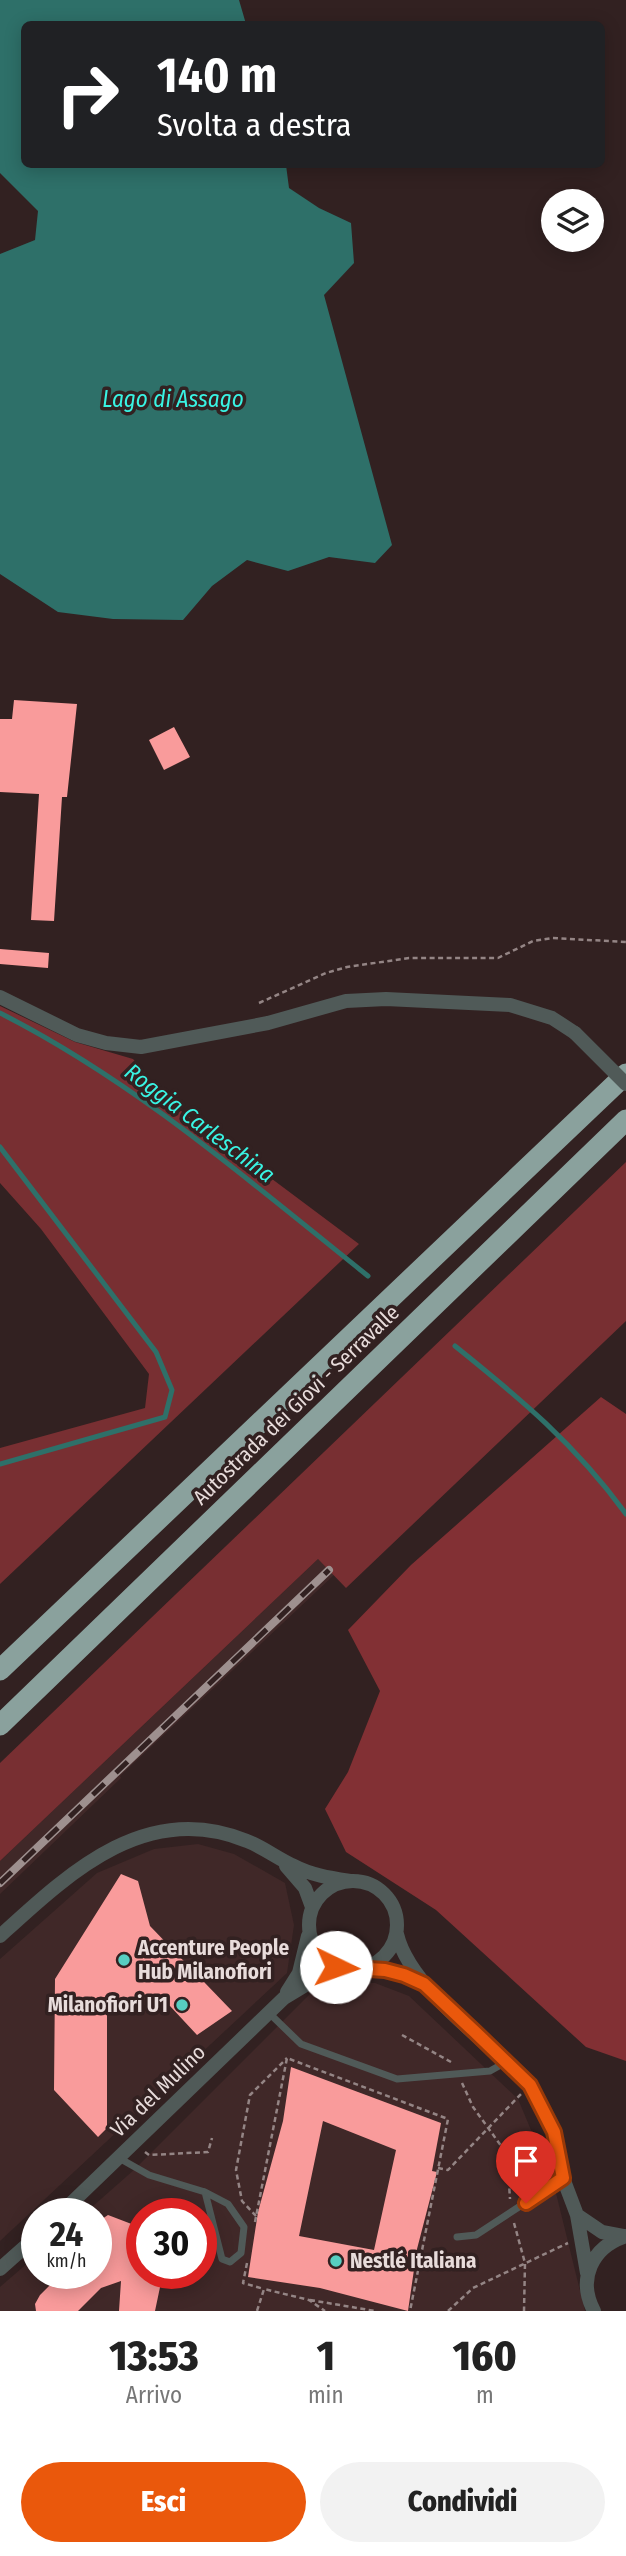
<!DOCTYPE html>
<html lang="it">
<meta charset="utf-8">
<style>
body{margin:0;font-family:"Fira Sans Condensed",sans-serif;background:#f2f2f2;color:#222;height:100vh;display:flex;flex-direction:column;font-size:26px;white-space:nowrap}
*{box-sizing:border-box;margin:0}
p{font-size:23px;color:#767676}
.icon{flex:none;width:38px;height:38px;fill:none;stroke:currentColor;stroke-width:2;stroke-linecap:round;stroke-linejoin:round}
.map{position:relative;height:2311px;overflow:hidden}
.details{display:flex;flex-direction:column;background:#fff;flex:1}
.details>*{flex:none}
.hud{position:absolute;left:21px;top:21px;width:584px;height:147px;border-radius:10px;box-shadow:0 4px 18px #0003;background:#202124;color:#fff;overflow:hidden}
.controls{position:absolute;left:541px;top:189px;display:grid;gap:14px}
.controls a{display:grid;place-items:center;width:63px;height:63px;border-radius:50%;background:#fff;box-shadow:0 4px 18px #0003;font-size:35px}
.speed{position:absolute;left:21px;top:2198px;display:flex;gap:14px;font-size:35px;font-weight:700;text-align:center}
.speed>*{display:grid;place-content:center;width:91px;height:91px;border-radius:50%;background:#fff;box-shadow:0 4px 18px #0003;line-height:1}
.speed small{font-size:18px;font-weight:400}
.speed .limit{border:10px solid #d22;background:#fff;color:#111}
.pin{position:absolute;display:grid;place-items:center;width:60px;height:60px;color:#fff;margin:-72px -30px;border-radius:50% 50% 50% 0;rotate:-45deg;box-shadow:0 0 7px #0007}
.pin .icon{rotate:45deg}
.me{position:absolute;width:77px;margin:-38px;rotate:93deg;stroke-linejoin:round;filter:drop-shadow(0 0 5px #0008)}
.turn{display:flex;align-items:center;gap:24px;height:147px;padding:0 21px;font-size:32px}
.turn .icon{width:91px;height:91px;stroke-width:2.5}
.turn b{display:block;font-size:49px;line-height:60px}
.eta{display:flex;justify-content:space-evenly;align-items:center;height:119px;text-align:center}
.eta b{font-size:42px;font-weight:800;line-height:49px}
.cta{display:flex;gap:14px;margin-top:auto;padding:14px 21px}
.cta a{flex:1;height:80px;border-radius:42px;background:#ea580c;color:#fff;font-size:28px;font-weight:800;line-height:80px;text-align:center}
.cta a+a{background:#f2f2f2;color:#222}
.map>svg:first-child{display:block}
</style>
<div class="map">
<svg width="626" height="2311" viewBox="0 0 626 2311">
<rect width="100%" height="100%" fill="#322121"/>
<path fill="#402828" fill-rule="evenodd" d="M318,1559L334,1575L120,1776L121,1778L0,1894V1861Z
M198,1844L234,1854L285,1883L294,1925L287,1973L0,2241V1959L97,1873L154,1849Z
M337,1983H375L409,1996L518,2099L554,2185L585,2311H0V2287L37,2255V2273H96V2214H84L135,2169L311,1993ZM142,2214H201V2273H142Z"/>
<path fill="#782f32" d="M0,1006L75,1042L133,1059L169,1102L359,1244L0,1584V1448L145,1408L149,1374L41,1229L0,1183Z
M626,1162V1321L346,1588L318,1559L0,1861V1763Z"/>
<path fill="#823034" d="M601,1397L626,1414V2061L586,2047L436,1910L346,1852L325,1809L348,1772L380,1691L348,1630L411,1565Z"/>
<path fill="#2e7069" d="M0,0H239L246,24H24V164L286,165L289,188L319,208L351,223L354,263L324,295L392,545L375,563L329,557L288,571L247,560L212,586L183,620L113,619L58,612L0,574V254L35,240L38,211L0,173Z"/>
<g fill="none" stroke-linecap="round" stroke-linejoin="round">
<path stroke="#2e7069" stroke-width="5" d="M0,1013C136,1082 249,1181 368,1276
M0,1147L156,1352L172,1390L165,1417L0,1464
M455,1346C521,1399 575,1444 626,1514"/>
</g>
<path fill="#f99b9b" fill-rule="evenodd" d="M14,700L77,704L67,797H62L54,921L31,920L39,794L0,792V719H12Z
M174,727L190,757L164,770L149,740Z
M0,949L49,953L48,968L0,964Z
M121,1874L138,1881L150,1926L232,2011L197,2035L170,2006L107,2004V2128L98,2137L54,2090L55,1979Z
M291,2067L441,2123L432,2171L437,2172L417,2249L408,2311L320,2288L248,2277L258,2212L283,2121ZM323,2121L396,2150L374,2250L299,2236Z
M108,2215L142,2228V2273H163L155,2311H119L121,2281L101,2288L78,2311H36L35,2304L40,2295L62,2273H96V2233L102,2219Z"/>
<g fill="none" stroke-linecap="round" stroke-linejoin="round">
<path stroke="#948585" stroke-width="2.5" stroke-dasharray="5 3.5" stroke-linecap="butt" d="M259,1003L326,973L347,967L409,958H498L533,941L552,938L626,942
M402,2035L451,2062
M462,2083L473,2107L507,2154L510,2199
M145,2152L149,2155L208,2152L212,2138
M438,2168L448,2170L521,2094
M256,2216L242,2201L236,2170L250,2095L287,2058
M255,2222L287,2058L448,2119L410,2311
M514,2223L525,2263L524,2311
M247,2263L243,2283L264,2289
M310,2300L375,2311
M257,2311L264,2289L309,2300L325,2311
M448,2311L473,2288L568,2243"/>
<path stroke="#505a58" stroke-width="7" d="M269,2013L301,2044L397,2079L490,2071L506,2062
M119,2158L149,2175L205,2192L222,2259L230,2262L241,2253L244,2227L228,2204L205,2192
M457,2237L476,2235L563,2178"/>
<path stroke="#505a58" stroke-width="14" d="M0,997L77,1035L106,1043L141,1047L268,1023L346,1001L386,999L510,1005L552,1018L575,1033
M286,1866L305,1888L312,1907
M309 1925a44 44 0 1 1 88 0a44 44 0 1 1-88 0Z
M397,1934C409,1987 490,2045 531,2085L554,2132L563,2178L577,2215L587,2273
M0,1936C68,1874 146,1799 247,1841C263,1847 278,1859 294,1866C311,1875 331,1878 350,1881
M367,1968L404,1975L419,1982
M287,1992L299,1973L308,1936
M60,2214L284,1998L327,1972L351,1970
M577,2215L602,2232L623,2236
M0,2269L37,2236
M594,2311C577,2279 592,2247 626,2236"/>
<path stroke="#8aa19d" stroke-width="21" d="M0,1670L626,1074
M0,1725L626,1120"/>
<defs>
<path id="rail" d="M0,1883L329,1570"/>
</defs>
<use href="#rail" stroke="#9e908f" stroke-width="8"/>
<use href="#rail" stroke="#322121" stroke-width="5" stroke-dasharray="16" stroke-linecap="butt"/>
<path stroke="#505a58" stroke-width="14" d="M575,1033L626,1084"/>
</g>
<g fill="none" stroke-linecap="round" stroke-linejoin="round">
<defs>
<path id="route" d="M336,1967L385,1970L404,1975L424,1984L474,2031L530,2085L554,2132L563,2178L526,2203"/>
</defs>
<use href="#route" stroke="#983908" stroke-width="18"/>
<use href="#route" stroke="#ea580c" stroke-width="12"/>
</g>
<g fill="#57cec1" stroke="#322121" stroke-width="2.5">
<circle cx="124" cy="1960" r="7"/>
<circle cx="182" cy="2005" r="7"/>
<circle cx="336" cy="2261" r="7"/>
</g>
<g text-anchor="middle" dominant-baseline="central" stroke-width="7" stroke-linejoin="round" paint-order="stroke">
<g font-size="21" fill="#e8dcdb" stroke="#322121">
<text transform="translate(296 1405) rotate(-44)">Autostrada dei Giovi - Serravalle</text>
<text transform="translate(158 2091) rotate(-44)">Via del Mulino</text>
</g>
<g font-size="21" font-weight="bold" fill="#e8dcdb" stroke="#322121" text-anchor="start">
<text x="138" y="1948">Accenture People<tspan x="138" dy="24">Hub Milanofiori</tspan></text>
<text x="168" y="2005" text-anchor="end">Milanofiori U1</text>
<text x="350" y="2261">Nestlé Italiana</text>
</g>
<g font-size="23" font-style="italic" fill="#39f3e3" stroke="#322121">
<text x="173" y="399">Lago di Assago</text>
<text transform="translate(200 1123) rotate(37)">Roggia Carleschina</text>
</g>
</g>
</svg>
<div class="controls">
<a><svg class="icon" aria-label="layers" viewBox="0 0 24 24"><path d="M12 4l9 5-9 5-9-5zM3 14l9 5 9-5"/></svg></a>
</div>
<div class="speed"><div>24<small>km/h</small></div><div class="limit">30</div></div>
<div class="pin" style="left:526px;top:2203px;background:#d93025"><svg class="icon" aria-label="arrive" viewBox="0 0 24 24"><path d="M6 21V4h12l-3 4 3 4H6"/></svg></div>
<svg class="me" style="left:336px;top:1967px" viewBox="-20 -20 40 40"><circle r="19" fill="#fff"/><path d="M0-13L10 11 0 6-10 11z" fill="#ea580c"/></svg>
<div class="hud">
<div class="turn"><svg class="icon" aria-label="right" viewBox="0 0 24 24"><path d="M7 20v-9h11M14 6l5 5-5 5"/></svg><div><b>140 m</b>Svolta a destra</div></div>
</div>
</div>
<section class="details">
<div class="eta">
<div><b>13:53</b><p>Arrivo</p></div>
<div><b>1</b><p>min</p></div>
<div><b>160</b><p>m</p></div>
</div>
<div class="cta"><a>Esci</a><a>Condividi</a></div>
</section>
